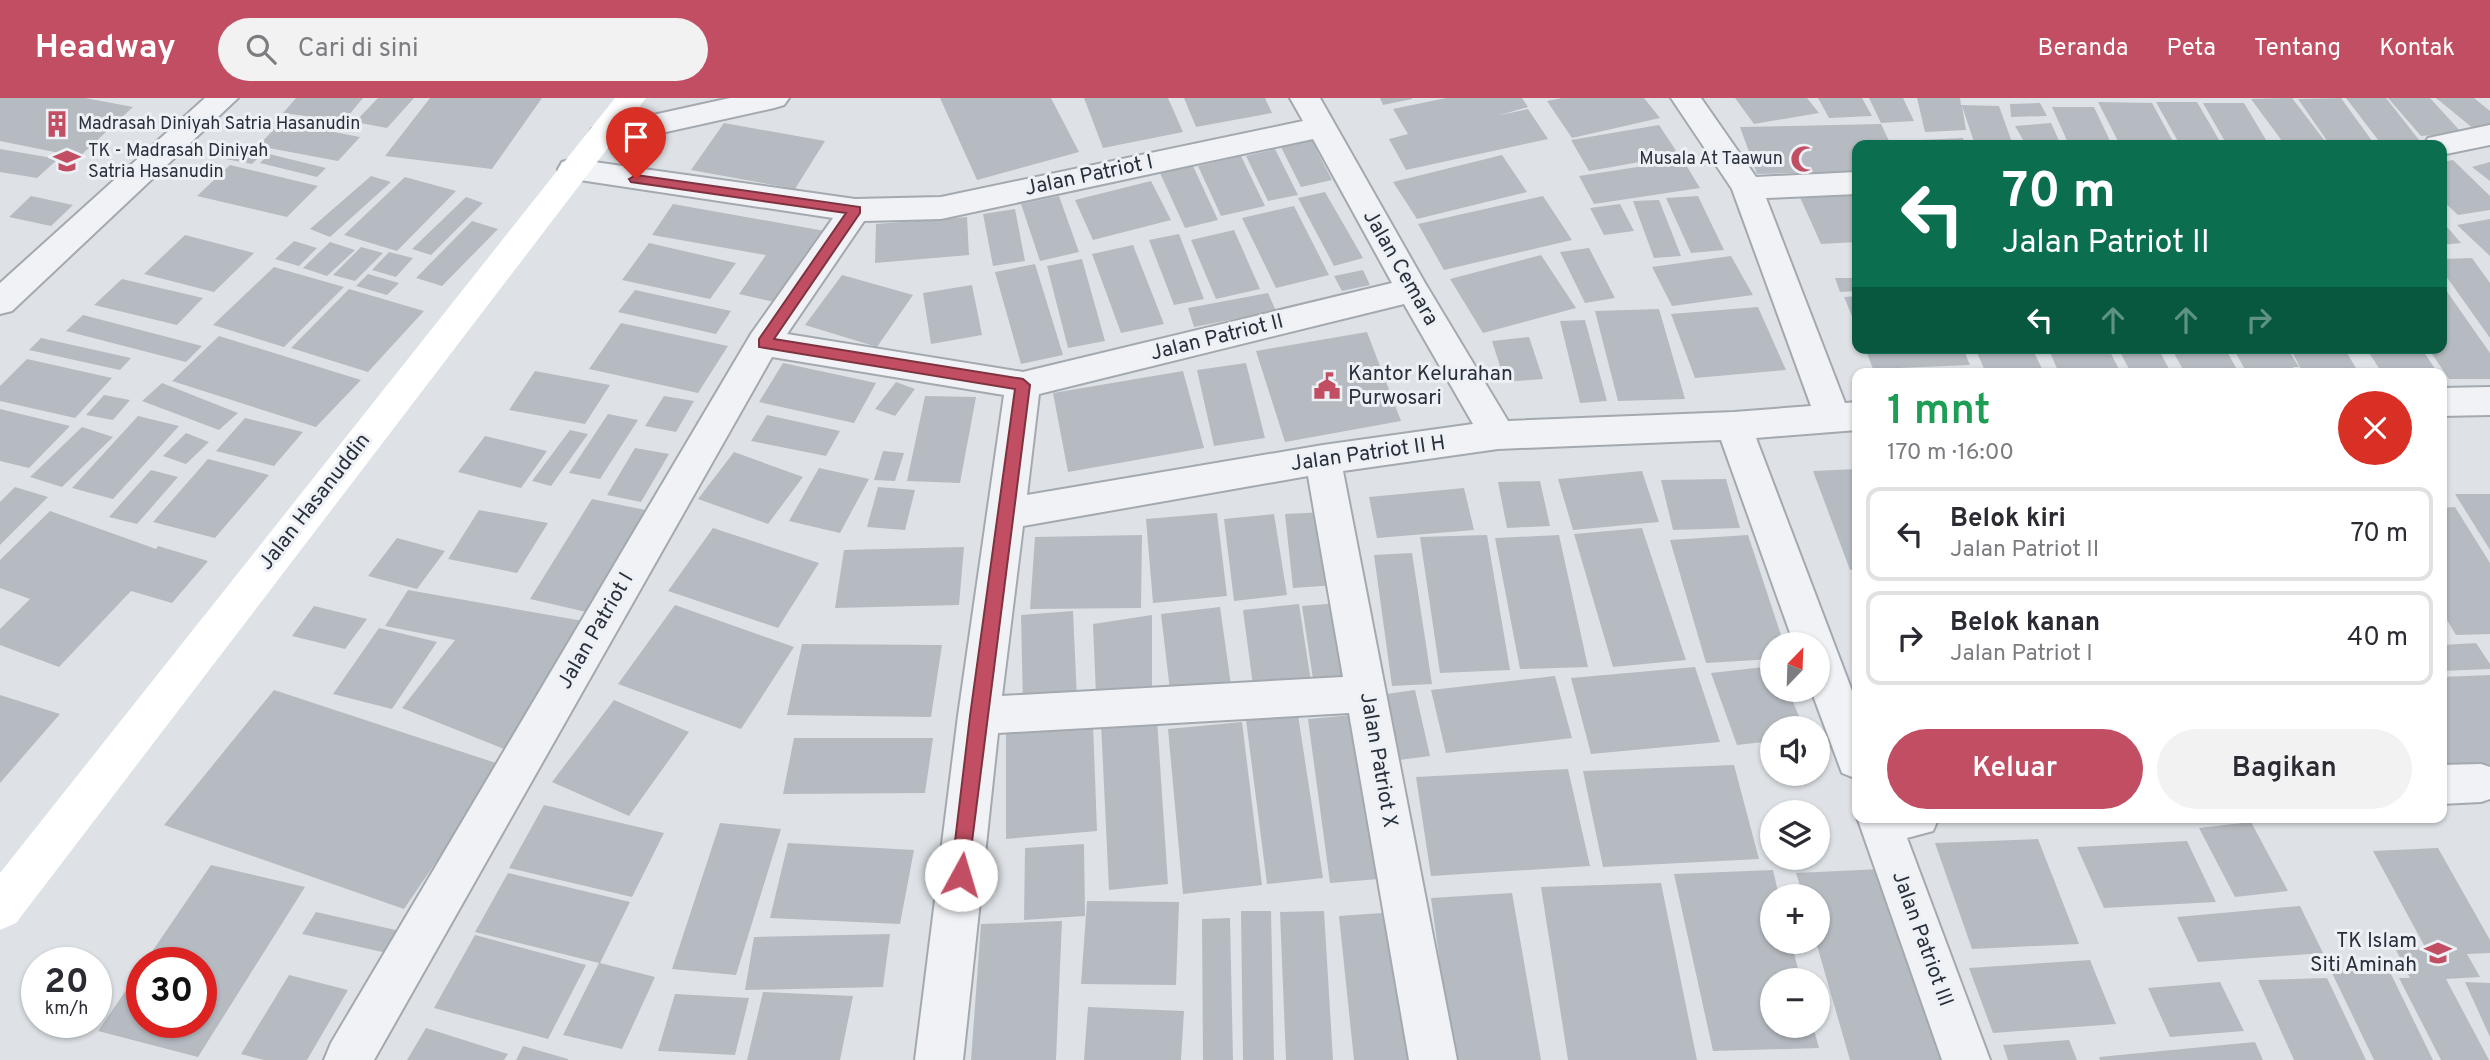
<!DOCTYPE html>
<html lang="id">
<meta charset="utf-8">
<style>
body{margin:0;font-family:Overpass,sans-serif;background:#f2f2f3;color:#2b2b33;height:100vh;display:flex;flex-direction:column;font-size:26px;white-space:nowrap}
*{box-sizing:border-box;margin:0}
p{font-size:23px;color:#7c7c81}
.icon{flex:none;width:38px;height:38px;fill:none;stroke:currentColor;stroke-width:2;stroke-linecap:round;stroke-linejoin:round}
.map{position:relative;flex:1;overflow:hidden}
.sheet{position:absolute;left:1852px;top:270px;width:595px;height:455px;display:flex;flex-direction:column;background:#fff;border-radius:14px;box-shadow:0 2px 5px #0004}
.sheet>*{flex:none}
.hud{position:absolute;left:1852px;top:42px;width:595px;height:214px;border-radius:14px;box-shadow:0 2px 5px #0004;background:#0b6e4f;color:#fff;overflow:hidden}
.needle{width:46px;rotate:23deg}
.buttons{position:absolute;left:1760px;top:534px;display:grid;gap:14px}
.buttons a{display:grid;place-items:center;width:70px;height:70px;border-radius:50%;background:#fff;box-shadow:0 2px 5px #0004;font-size:35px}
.speed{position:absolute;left:21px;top:849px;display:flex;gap:14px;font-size:35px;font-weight:700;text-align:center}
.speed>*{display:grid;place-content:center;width:91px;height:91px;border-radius:50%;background:#fff;box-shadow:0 2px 5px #0004;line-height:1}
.speed small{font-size:18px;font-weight:400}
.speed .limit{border:10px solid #d22;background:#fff;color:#111}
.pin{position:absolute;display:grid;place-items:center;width:60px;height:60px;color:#fff;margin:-72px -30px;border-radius:50% 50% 50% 0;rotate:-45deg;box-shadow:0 0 7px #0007}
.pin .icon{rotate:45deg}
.me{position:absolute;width:77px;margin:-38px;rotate:6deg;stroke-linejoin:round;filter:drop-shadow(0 0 5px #0008)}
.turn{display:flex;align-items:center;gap:24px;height:147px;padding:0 35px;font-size:32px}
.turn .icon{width:91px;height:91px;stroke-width:2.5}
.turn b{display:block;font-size:49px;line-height:60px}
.lanes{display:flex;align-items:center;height:66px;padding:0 35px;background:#0003;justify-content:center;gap:35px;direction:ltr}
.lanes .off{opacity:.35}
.round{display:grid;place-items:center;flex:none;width:74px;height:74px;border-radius:37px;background:#f2f2f3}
.summary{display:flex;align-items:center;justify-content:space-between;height:119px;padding:0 35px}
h1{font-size:42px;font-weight:600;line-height:52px;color:#1e9e55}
.button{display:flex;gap:14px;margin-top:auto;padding:14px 35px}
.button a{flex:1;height:80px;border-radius:42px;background:#c14e62;color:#fff;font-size:28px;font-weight:600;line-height:80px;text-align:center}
.button a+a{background:#f2f2f3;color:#2b2b33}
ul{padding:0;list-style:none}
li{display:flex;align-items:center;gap:21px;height:94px;margin:0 14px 10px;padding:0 21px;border:4px solid #e1e1e2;border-radius:14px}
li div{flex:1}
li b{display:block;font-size:26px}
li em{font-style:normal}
header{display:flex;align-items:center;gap:42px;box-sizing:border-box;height:98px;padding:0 35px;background:#c14e62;color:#fff}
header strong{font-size:33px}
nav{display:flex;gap:38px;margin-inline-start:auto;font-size:24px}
.search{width:490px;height:63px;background:#f2f2f3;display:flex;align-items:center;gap:18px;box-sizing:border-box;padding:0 24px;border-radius:38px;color:#7c7c81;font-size:26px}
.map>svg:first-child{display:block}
</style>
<header>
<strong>Headway</strong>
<div class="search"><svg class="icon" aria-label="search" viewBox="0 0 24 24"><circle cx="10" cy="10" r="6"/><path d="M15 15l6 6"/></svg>Cari di sini</div>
<nav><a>Beranda</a><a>Peta</a><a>Tentang</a><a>Kontak</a></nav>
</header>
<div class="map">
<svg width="2490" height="962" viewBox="0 0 2490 962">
<rect width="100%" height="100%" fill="#dee2e6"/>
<path fill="#b6bbc2" d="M0,0H85L133,9L79,59L0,43Z
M296,0H363L344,23L283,15Z
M378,0H414L387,30L355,24Z
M430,0H542L492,71L385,58Z
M940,0H1051L1079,54L977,82Z
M1084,0H1168L1183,34L1103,50Z
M1184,0H1265L1272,15L1196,29Z
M1380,0H1412V1L1383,7Z
M1446,0H1522L1528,9L1500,17L1528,11L1548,41L1406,72L1389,41L1408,36L1393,11Z
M1562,0H1644L1660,20L1572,40L1547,3Z
M1735,0H1807L1819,15L1754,26Z
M1818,0H1862L1872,18L1829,20Z
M1869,0H1903L1914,23L1881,25Z
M1917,0H1960L1961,7L1999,8L2013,47H1975L1962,8L1966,32L1925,34Z
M2292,0L2328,47H2285L2251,1Z
M2341,0L2375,47H2330L2298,1Z
M2346,0H2386L2423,47H2382Z
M2388,0H2430L2462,35L2421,38Z
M2436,0H2474L2490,13V33L2480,36Z
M2098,4L2152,5L2175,47H2120Z
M2156,4H2197L2222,47H2180Z
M2040,5L2047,18L2011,19L2010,6Z
M2203,5H2244L2269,47H2227Z
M2052,9H2094L2112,47H2069Z
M281,24L360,39L338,63L258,48Z
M724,25L825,43L795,91L691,72Z
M2051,25L2061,47H2026L2015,28Z
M1881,26L1891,47H1857V74L1757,76L1740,29Z
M1659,27L1679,57L1589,73L1571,42Z
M1963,40L1965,47H1924L1922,42Z
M1311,41L1332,82L1301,89L1280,47Z
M221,46L264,54L252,66L209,58Z
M0,51L58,61L37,80L0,74Z
M1275,51L1298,97L1268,103L1246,58Z
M269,56L326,70L317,79L260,65Z
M1502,57L1527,94L1417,121L1393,84Z
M1241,58L1265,108L1221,118L1198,68Z
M1683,62L1700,90L1594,106L1579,78Z
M2453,62L2490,98V112L2458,117L2441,101V64Z
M2490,64V83L2472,69Z
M230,67L318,88L287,119L197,98Z
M1193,68L1218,122L1185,130L1160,75Z
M371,78L391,84L330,139L310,131Z
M405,79L456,93L397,153L344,137Z
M1151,83L1171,122L1093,142L1075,102Z
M1857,93V144L1821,146L1798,95Z
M1325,94L1363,160L1334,168L1298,100Z
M31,98L73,107L51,128L9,119Z
M1059,98L1079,154L1040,163L1021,106Z
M1543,98L1572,142L1444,172L1418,126Z
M1698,98L1724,152L1691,155L1666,100Z
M466,99L483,105L431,157L412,151Z
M1659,102L1681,158L1654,160L1633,103Z
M673,106L825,133L779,205L739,196L766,157L652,137Z
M1620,106L1634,133L1604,137L1590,110Z
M1294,108L1329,177L1276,190L1242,120Z
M1015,111L1025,163L993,168L983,116Z
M967,119L969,157L875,165L876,126Z
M2490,121V158L2457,127Z
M2441,122L2461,145L2441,147Z
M472,123L498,131L442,188L416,180Z
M1234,132L1260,191L1216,201L1191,142Z
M1179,136L1204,201L1174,207L1149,142Z
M185,137L254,155L214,194L144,176Z
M294,143L317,150L299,168L275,161Z
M330,144L355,152L327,178L303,170Z
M649,145L736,165L710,201L622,182Z
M1133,147L1164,226L1121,235L1092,156Z
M361,149L383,155L355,183L333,177Z
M1589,150L1615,200L1585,205L1560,154Z
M389,154L413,160L396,179L372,172Z
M1541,157L1576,210L1483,235L1450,181Z
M1731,158L1753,197L1672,208L1652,169Z
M2472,160L2490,185V240L2441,171V161Z
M1082,161L1105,243L1068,250L1047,168Z
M1035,166L1063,257L1021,266L995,174Z
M274,169L344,189L284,249L213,227Z
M1363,172L1370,187L1342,193L1334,178Z
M368,176L399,185L387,197L356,188Z
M842,177L913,197L877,249L805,227Z
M1835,180H1857V193L1840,194Z
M122,181L203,200L177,227L94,207Z
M2441,185L2490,255V281H2449L2428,250H2441Z
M972,187L982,237L931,246L923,195Z
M349,191L424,213L368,274L291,250Z
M635,192L731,213L716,236L618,214Z
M1268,195L1276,213L1194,229L1188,210Z
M1857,198V230L1844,199Z
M1758,209L1786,272L1695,280L1671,216Z
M1659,211L1685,301L1618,303L1595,213Z
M83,217L202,248L186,264L66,233Z
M1585,222L1607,303L1580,305L1560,223Z
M621,225L728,248L698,295L589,271Z
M1367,234L1401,323L1285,344L1256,253Z
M219,238L361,282L316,329L172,283Z
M1529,239L1543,281L1505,284L1492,243Z
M41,240L131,260L120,272L29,252Z
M1865,250H1963L1970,267L1873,271Z
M1975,250H2032L2044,275H1986Z
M2048,250H2108L2121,275H2059Z
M2118,250H2158L2171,275H2131Z
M2171,250H2225L2239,275H2185Z
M2233,250H2287L2299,269H2293L2296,275H2247Z
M2290,250H2344L2359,275H2303Z
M2366,250H2421L2438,275H2382Z
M27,261L112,280L75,320L0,303V288Z
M783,265L876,285L854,325L759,304Z
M1246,265L1265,340L1214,348L1197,272Z
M535,273L610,287L585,326L509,312Z
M1183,273L1204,350L1068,374L1053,295Z
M896,284L915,291L895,318L875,311Z
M162,285L238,315L219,332L142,303Z
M104,297L130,302L113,322L86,317Z
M664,298L694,303L676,334L645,328Z
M925,298L976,299L960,385L907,383Z
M0,311L70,328L29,370L0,363Z
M608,316L638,322L600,381L569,375Z
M767,317L840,333L826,358L751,343Z
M138,318L179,328L113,401L72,390Z
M245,320L303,334L274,368L216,353Z
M82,329L113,339L62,389L30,379Z
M570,332L588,336L551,388L532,383Z
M186,335L209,344L186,366L163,358Z
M485,338L547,353L521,390L458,374Z
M635,350L669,356L641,404L607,397Z
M883,353L904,355L895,383L874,382Z
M734,354L803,379L768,426L698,401Z
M208,361L269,377L215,440L153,424Z
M819,370L869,381L840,435L789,423Z
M1857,371V471L1850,472L1813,373Z
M151,372L178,379L137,426L109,419Z
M1642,373L1659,424L1573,432L1558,381Z
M1726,381L1740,430L1673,432L1661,382Z
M1540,383L1550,428L1507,430L1498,384Z
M15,389L48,399L0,447V404Z
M878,389L915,392L905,432L867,429Z
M1464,390L1474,432L1377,440L1369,399Z
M2455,396H2490V452Z
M592,401L655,414L595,516L530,501Z
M2455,409L2490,465V536L2456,537L2441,512V410Z
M479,412L548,425L517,475L448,461Z
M50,413L156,451L158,448L208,463L172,505L131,493L59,569L0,547V531L30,501L0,490V462Z
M1325,414L1335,487L1293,490L1285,416Z
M1217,415L1227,498L1153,505L1146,421Z
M1274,416L1287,497L1234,503L1224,421Z
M713,430L819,465L778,530L668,493Z
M1642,430L1686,562L1613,569L1574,436Z
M1142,437L1141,510L1030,511L1035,439Z
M1487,437L1510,572L1440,575L1420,439Z
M1559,437L1588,569L1520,571L1495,440Z
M1748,437L1784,546H1773V561L1706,565L1670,442Z
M397,440L445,453L417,491L368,478Z
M964,449L959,507L835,510L844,452Z
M1412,455L1432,586L1392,588L1374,457Z
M408,492L583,523L504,651L402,610L455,542L385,528Z
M1339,505L1354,598L1316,601L1302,508Z
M1299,506L1313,597L1255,603L1243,512Z
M675,507L794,549L741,631L618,586Z
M314,508L367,521L345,551L292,538Z
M1220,509L1232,594L1171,601L1161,516Z
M1073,513L1077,602L1023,607L1021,517Z
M1152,517V593L1096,597L1093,526Z
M379,530L437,544L392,611L333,596Z
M2476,545L2490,566V571L2441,573V547Z
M802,546L942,547L931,619L787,617Z
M1773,568V592H1788L1804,630H1773V643L1737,647L1711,575Z
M1695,569L1720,644L1591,656L1571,580Z
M2490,577V670L2441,672V579Z
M1555,578L1572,640L1446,655L1431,592Z
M274,592L502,667L404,811L164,727Z
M1415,592L1430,658L1399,662L1386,596Z
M0,597L60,616L0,685Z
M614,602L689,634L629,718L552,684Z
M1364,616L1391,780L1330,785L1308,621Z
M1298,617L1323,780L1267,786L1246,622Z
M1157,621L1168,786L1109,792L1101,625Z
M1242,624L1262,787L1183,796L1168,631Z
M1093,626L1097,733L1006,741V633Z
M794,640H933L925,695L783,696Z
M1734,667L1759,761L1603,769L1583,673Z
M1568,671L1590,768L1431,778L1416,679Z
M544,707L664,735L632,799L509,770Z
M2251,724L2288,793L2235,799L2199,730Z
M720,725L781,731L736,877L672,871Z
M2038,741L2079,846L1972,851L1935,745Z
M2187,743L2216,804L2104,810L2077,749Z
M788,745L914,752L900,826L770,820Z
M1084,746L1085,818L1024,822L1025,750Z
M2438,750L2490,842V855L2467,856L2480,879L2446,881L2489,962H2441L2399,880H2410L2395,850L2425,849L2373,753Z
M211,767L305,789L198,959L98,933L142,869V924H201V864H145Z
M1881,771L1943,962H1850L1816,844H1818V798H1803L1796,775Z
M1773,772L1779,798H1773V844H1791L1801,882H1773V928H1813L1819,950L1713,953L1674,776Z
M508,775L630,804L600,865L655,879L622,951L563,937L599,865L475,834Z
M1661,785L1697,962H1568L1541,789Z
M1512,795L1541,962H1453L1431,800Z
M1087,803L1179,804L1176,887L1081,886Z
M2300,808L2323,855L2198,864L2177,819Z
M1241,813H1271L1274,962H1243Z
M1324,813L1333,962H1286L1280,814Z
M316,814L400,833L387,855L302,836Z
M1396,814L1415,962H1354L1339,818Z
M1230,820L1233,962H1203L1202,821Z
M1062,823L1056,962H971L981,826Z
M890,836L883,889L745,892L754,839Z
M475,837L586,867L548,941L434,910Z
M2090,862L2116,926L1993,935L1969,870Z
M2388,870L2433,962H2374L2331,873Z
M289,877L348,892L307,962H264L241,956Z
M2327,880L2366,962H2294L2258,882Z
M2220,884L2244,933L2170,939L2148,890Z
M2465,884L2490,885V939Z
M763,894L853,898L840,962H747Z
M675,896L749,900L735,957L658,953Z
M1088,909L1184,913L1181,962H1084Z
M426,930L508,956L504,962H407Z
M2069,942L2077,962H2008L2003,947Z
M2255,944L2263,962H2100L2099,959Z
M523,948L568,961V962H516Z"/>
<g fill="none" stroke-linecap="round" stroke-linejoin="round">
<defs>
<path id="street" d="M205,0H238L12,213L0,216V185Z
M730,0H789L784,7L774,10L603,48L592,45L588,38L592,31L603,28Z
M1290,0H1320L1425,185L1508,323L1734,314L1811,308L1732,91L1671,0H1701L1756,79L1857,74V96L1766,100L1845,305L1857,304V332L1756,340L1857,606V681L1842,675L1811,592H1818V546H1794L1721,342L1498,351L1343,373L1457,962H1409L1349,615L998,635L963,962H915L958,618L1004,297L772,259L374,962H324L331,945L751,236L833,120L573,81L562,78L558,71L562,64L573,61L855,101L941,99L1303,23ZM1313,41L1392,185L1023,274L787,236L864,123L941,121ZM1404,206L1473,326L1323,347L1027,397L1039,296ZM1308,378L1343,579L1002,598L1023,428Z
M2490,27V47L2441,57V47H2424L2428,40Z
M2490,289V317L2441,318V290Z
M2481,666L2490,669V701L2481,704L2441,706V667Z
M1857,719H1939L1933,733L1907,740L1990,962H1942Z"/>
</defs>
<use href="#street" stroke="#a4a9b0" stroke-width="4"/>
<use href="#street" fill="#f0f2f5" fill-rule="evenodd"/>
<path fill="#fff" fill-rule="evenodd" d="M615,0H646L16,825L0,832V775Z"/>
</g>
<path fill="#c14e62" stroke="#7d3340" stroke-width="2" d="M636,77L860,109V115L774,241L1023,281L1030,287L967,783L961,786L954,783L951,777L970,618L1015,291L759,249V241L846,115L631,84L629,81Z"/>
<defs>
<symbol id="building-bare" viewBox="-9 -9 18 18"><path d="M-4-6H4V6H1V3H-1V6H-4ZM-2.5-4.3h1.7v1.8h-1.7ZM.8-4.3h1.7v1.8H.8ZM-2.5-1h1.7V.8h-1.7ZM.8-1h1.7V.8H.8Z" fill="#c14e62" stroke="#edf0f4" stroke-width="2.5" paint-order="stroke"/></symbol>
<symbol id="mosque-bare" viewBox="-9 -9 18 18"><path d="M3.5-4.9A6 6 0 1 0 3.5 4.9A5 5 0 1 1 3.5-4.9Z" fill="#c14e62" stroke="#edf0f4" stroke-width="2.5" paint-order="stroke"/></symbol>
<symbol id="school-bare" viewBox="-9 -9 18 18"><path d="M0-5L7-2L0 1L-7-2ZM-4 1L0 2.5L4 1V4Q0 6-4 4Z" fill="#c14e62" stroke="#edf0f4" stroke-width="2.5" paint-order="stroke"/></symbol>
<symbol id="civic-bare" viewBox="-9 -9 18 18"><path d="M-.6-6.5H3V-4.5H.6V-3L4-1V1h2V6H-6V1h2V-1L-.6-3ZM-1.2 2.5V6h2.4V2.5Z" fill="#c14e62" stroke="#edf0f4" stroke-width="2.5" paint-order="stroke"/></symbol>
</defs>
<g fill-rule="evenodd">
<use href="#building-bare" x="38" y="7" width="38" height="38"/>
<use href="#mosque-bare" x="1785" y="42" width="38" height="38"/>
<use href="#school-bare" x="48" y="44" width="38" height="38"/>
<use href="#civic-bare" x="1308" y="269" width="38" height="38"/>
<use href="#school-bare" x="2419" y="836" width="38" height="38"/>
</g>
<g text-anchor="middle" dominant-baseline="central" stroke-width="6" stroke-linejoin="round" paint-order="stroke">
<g font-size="18" fill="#29303c" stroke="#edf0f4" text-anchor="start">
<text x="78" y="26">Madrasah Diniyah Satria Hasanudin</text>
<text x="88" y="53">TK - Madrasah Diniyah<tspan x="88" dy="21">Satria Hasanudin</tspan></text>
<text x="1783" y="61" text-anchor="end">Musala At Taawun</text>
</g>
<g font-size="21" fill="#29303c" stroke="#edf0f4">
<text transform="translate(1089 78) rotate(-12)">Jalan Patriot I</text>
<text transform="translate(1400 170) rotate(60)">Jalan Cemara</text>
<text transform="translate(1217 240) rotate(-14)">Jalan Patriot II</text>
<text transform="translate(1368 356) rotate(-8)">Jalan Patriot II H</text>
<text transform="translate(315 404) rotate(-52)">Jalan Hasanuddin</text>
<text transform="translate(596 533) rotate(-60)">Jalan Patriot I</text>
<text transform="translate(1378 662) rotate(80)">Jalan Patriot X</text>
<text transform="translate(1922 841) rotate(70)">Jalan Patriot III</text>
</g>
<g font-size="21" fill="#29303c" stroke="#edf0f4" text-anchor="start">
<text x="1348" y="276">Kantor Kelurahan<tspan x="1348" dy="24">Purwosari</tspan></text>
<text x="2417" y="843" text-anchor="end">TK Islam<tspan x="2417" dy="24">Siti Aminah</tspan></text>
</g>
</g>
</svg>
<div class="buttons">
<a><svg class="needle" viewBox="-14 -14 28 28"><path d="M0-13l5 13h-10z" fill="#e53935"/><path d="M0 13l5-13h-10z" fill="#7c7c81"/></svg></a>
<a><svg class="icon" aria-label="sound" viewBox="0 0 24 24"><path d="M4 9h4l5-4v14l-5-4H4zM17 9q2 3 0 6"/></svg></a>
<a><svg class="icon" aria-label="layers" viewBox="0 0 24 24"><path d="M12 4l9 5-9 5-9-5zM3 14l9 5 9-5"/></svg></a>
<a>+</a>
<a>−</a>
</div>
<div class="speed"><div>20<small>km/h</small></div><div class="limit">30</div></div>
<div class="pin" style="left:636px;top:81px;background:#d93025"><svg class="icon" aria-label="arrive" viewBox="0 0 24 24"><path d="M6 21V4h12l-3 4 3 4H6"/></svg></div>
<svg class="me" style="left:961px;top:777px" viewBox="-20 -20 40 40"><circle r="19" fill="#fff"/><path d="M0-13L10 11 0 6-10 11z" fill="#c14e62"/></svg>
<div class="hud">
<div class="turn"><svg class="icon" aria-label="left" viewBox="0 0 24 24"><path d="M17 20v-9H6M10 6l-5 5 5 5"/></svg><div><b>70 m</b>Jalan Patriot II</div></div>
<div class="lanes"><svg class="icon" aria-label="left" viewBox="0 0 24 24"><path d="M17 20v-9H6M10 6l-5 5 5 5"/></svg><svg class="icon off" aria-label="ahead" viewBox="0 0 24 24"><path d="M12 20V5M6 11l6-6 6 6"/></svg><svg class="icon off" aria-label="ahead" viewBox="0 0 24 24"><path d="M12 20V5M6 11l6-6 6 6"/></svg><svg class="icon off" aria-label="right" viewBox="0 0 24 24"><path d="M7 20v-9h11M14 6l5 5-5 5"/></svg></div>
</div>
<section class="sheet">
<div class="summary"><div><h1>1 mnt</h1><p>170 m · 16:00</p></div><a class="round" style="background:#d93025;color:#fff"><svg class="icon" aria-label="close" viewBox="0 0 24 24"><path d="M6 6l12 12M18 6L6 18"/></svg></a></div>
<ul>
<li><svg class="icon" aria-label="left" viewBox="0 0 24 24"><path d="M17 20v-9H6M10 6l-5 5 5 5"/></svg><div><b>Belok kiri</b><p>Jalan Patriot II</p></div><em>70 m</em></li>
<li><svg class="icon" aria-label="right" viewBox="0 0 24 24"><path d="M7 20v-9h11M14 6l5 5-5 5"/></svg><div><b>Belok kanan</b><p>Jalan Patriot I</p></div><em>40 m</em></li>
</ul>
<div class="button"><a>Keluar</a><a>Bagikan</a></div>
</section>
</div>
